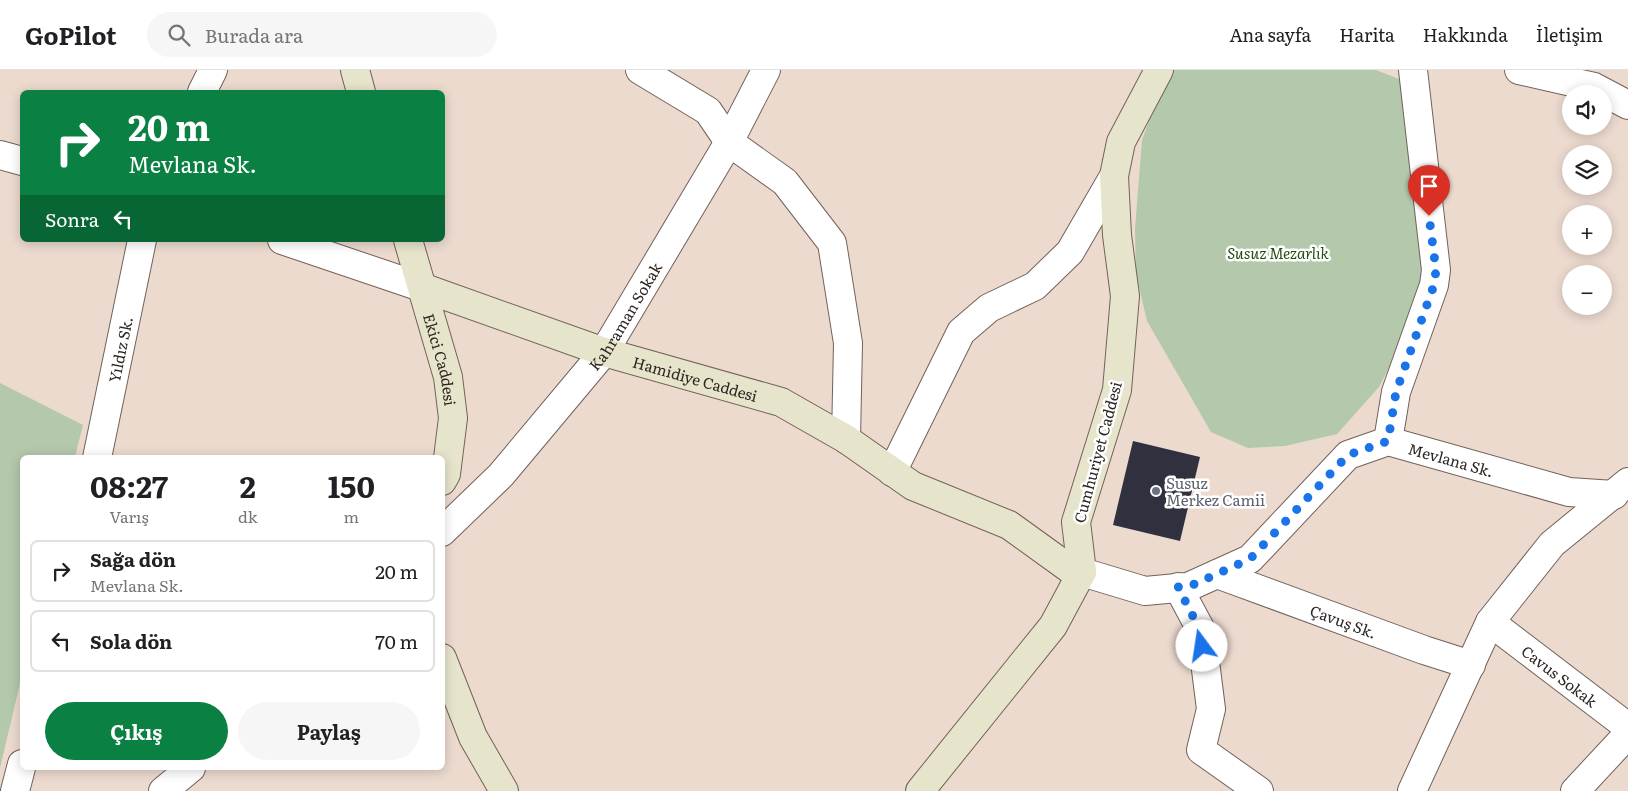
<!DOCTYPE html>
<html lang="tr">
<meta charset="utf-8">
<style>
body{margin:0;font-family:Literata,serif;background:#f6f6f6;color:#202124;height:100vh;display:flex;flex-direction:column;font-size:19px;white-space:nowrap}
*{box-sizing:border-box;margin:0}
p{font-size:16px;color:#757577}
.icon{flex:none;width:28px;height:28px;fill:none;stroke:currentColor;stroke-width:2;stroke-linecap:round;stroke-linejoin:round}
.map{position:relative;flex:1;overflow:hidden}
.sheet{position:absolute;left:20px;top:385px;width:425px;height:315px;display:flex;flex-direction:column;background:#fff;border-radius:8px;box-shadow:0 2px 12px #0003}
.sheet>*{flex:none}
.top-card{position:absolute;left:20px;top:20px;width:425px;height:152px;border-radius:8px;box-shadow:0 2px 12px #0003;background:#0b8043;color:#fff;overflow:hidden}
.fabs{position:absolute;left:1562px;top:15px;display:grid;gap:10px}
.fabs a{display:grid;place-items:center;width:50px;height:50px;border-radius:50%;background:#fff;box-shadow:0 2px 12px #0003;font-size:25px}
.pin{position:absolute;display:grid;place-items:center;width:42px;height:42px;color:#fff;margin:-51px -21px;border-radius:50% 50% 50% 0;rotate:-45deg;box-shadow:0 0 5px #0007}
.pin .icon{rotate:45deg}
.me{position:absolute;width:55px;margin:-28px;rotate:346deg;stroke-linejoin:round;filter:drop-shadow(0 0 4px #0008)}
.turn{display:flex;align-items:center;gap:18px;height:105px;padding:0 25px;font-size:22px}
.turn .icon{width:65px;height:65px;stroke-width:2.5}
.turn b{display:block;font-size:35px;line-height:42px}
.then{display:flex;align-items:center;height:48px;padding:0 25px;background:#0003;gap:10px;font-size:19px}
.eta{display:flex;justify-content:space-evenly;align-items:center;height:85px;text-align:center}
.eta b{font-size:30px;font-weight:700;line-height:35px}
.primary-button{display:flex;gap:10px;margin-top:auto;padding:10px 25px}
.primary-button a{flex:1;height:58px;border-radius:30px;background:#0b8043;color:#fff;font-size:20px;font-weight:700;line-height:58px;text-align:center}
.primary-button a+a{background:#f6f6f6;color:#202124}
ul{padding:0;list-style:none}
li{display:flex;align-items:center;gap:15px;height:62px;margin:0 10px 8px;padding:0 15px;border:2px solid #e0e0e0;border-radius:8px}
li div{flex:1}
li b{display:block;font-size:19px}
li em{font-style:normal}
header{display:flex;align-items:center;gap:30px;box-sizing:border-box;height:70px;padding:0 25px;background:#fff;border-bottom:1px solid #e0e0e0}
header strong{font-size:24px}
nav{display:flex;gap:28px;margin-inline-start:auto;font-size:18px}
.search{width:350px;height:45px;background:#f6f6f6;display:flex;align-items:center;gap:12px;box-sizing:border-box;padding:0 18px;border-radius:28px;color:#757577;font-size:19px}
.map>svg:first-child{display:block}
</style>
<header>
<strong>GoPilot</strong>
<div class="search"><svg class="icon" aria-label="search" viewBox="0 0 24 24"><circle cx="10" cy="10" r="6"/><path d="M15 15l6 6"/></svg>Burada ara</div>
<nav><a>Ana sayfa</a><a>Harita</a><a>Hakkında</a><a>İletişim</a></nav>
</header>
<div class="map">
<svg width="1628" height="721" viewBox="0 0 1628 721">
<rect width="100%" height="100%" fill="#ecdacf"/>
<path fill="#b4c8ab" d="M1173,0H1376L1407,12L1424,204L1401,274L1379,317L1337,364L1285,376L1248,378L1211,362L1147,251L1136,204L1135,159L1142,70L1157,29Z
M0,313L83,355L75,387L22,388V605L0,698Z"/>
<path fill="#31303e" d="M1133,371L1200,387L1180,471L1113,455Z"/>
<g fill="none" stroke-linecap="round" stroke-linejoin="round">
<defs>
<g id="street">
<path d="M640,0L708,41L729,72L785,112L832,173L848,273L846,369"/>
<path d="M1519,0L1594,17L1628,35"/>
<path d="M202,22L213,0"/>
<path d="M0,85L22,91"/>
<path d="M282,170L424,218"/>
<path d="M1388,371L1396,322L1434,215L1436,200L1413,0"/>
<path id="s1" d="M97,388L142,170"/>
<path d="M892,402L961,262L989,238L1035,216L1070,182L1114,106"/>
<path id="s2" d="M442,462L501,405L604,282L729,72L766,0"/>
<path id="s3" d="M1082,502L1145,521L1188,517L1250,489L1348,385L1388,371L1569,422L1614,425"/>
<path id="s4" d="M1217,504L1424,580L1471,595"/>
<path d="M1178,517L1201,560L1211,639L1201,680L1259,721"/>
<path id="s5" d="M1490,552L1628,657"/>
<path d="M15,721L22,694"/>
<path d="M163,721L191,698"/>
<path d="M1412,721L1490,552L1552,474L1628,412"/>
<path d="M1575,721L1628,664"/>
</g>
<g id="secondary">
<path d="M355,0L361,22"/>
<path id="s6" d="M408,170L448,307L453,348L446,404L442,411"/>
<path id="s7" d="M424,218L604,282L781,332L846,369L913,416L1009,455L1070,499L1082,502"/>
<path d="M442,588L473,667L504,721"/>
<path d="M920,721L1053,556L1082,502L1076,452L1117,320L1125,226L1117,165L1114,106L1121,72L1159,0"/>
</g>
</defs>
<use href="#street" stroke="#716259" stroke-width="30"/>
<use href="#secondary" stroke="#716259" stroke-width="30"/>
<use href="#street" stroke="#fff" stroke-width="28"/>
<use href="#secondary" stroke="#e7e4cc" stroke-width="28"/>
</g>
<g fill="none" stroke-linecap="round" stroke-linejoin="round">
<path stroke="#1a73e8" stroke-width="9" stroke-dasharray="0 16.2" d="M1202,576L1200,560L1178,517H1188L1250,489L1348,385L1388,371L1396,322L1434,215L1436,200L1429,146"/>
</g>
<circle fill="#6b7280" stroke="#fff" stroke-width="2" cx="1156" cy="421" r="5"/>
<g text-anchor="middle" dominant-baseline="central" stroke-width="5" stroke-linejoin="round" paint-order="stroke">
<g font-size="15" font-style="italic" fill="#274c11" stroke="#fff">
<text x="1278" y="182">Susuz Mezarlık</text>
</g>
<g font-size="15" fill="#2d2622" stroke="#fff">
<text stroke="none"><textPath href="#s2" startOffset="284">Kahraman Sokak</textPath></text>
<text stroke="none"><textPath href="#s1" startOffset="111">Yıldız Sk.</textPath></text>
<text stroke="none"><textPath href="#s6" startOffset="124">Ekici Caddesi</textPath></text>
<text stroke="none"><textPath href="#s7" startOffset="286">Hamidiye Caddesi</textPath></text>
<text transform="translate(1097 382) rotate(-75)">Cumhuriyet Caddesi</text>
<text stroke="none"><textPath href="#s3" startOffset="428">Mevlana Sk.</textPath></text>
<text stroke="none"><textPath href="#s4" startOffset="135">Çavuş Sk.</textPath></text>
<text stroke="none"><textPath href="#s5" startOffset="88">Cavus Sokak</textPath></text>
</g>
<g font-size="15" fill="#5b616d" stroke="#fff" text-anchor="start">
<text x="1166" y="412">Susuz<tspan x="1166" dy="17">Merkez Camii</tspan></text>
</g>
</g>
</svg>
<div class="fabs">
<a><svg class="icon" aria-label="sound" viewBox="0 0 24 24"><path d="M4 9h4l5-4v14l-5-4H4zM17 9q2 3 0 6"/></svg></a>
<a><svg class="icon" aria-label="layers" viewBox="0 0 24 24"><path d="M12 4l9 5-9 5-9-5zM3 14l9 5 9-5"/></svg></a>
<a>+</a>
<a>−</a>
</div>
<div class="pin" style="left:1429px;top:146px;background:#d93025"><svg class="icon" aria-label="arrive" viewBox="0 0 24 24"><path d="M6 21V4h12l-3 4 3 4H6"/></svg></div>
<svg class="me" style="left:1202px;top:576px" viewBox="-20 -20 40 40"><circle r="19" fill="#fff"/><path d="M0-13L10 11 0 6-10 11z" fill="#1a73e8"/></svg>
<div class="top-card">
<div class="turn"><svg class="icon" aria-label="right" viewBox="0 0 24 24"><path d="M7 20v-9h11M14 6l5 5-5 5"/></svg><div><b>20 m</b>Mevlana Sk.</div></div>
<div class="then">Sonra<svg class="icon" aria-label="left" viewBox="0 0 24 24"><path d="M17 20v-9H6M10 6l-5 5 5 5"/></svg></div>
</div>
<section class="sheet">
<div class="eta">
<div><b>08:27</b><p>Varış</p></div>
<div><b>2</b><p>dk</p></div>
<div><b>150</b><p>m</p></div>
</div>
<ul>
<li><svg class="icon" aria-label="right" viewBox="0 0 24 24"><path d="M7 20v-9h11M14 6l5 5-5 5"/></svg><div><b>Sağa dön</b><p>Mevlana Sk.</p></div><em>20 m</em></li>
<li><svg class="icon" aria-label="left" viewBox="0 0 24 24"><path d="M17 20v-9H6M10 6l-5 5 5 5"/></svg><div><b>Sola dön</b></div><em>70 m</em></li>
</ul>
<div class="primary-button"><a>Çıkış</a><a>Paylaş</a></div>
</section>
</div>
